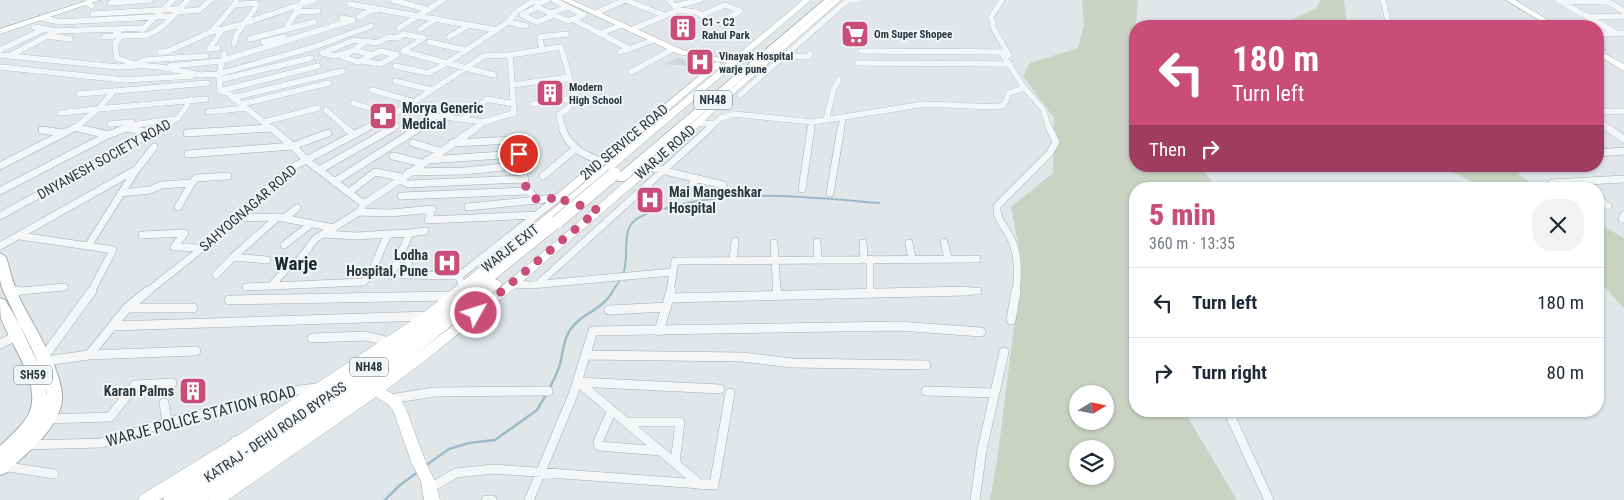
<!DOCTYPE html>
<meta charset="utf-8">
<style>
body{margin:0;font-family:"Roboto Condensed",sans-serif;background:#f2f2f3;color:#1f2937;height:100vh;display:flex;flex-direction:column;font-size:19px;white-space:nowrap}
*{box-sizing:border-box;margin:0}
p{font-size:16px;color:#747a83}
.icon{flex:none;width:28px;height:28px;fill:none;stroke:currentColor;stroke-width:2;stroke-linecap:round;stroke-linejoin:round}
.map{position:relative;flex:1;overflow:hidden}
.panel{position:absolute;left:1129px;top:182px;width:475px;height:235px;display:flex;flex-direction:column;background:#fff;border-radius:20px;box-shadow:0 1px 4px #0004}
.panel>*{flex:none}
.hud{position:absolute;left:1129px;top:20px;width:475px;height:152px;border-radius:20px;box-shadow:0 1px 4px #0004;background:#c94c79;color:#fff;overflow:hidden}
.needle{width:32px;rotate:80deg}
.buttons{position:absolute;left:1069px;top:385px;display:grid;gap:10px}
.buttons a{display:grid;place-items:center;width:45px;height:45px;border-radius:50%;background:#fff;box-shadow:0 1px 4px #0004;font-size:25px}
.pin{position:absolute;display:grid;place-items:center;width:42px;height:42px;color:#fff;margin:-21px;border:2px solid #fff;border-radius:50%;box-shadow:0 1px 5px #0007}
.me{position:absolute;width:55px;margin:-28px;rotate:51deg;stroke-linejoin:round;filter:drop-shadow(0 0 4px #0008)}
.turn{display:flex;align-items:center;gap:18px;height:105px;padding:0 20px;font-size:22px}
.turn .icon{width:65px;height:65px;stroke-width:2.5}
.turn b{display:block;font-size:35px;line-height:42px}
.then{display:flex;align-items:center;height:48px;padding:0 20px;background:#0003;gap:10px;font-size:19px}
.round{display:grid;place-items:center;flex:none;width:52px;height:52px;border-radius:20px;background:#f2f2f3}
.overview{display:flex;align-items:center;justify-content:space-between;height:85px;padding:0 20px}
h1{font-size:30px;font-weight:800;line-height:38px;color:#c94c79}
ul{padding:0;list-style:none}
li{display:flex;align-items:center;gap:15px;height:70px;padding:0 20px;border-top:1px solid #e0e1e3}
li div{flex:1}
li b{display:block;font-size:19px}
li em{font-style:normal}
.map>svg:first-child{display:block}
</style>
<div class="map">
<svg width="1624" height="500" viewBox="0 0 1624 500">
<rect width="100%" height="100%" fill="#e1e6e9"/>
<path fill="#d0d6db" d="M678,58L710,62L708,66L704,67L663,64Z"/>
<path fill="#cad3c3" fill-rule="evenodd" d="M1082,0H1138L1133,54L1135,58V166H1200L1218,189H1135V411H1184L1237,500H990L998,454L1022,263L1011,207L1053,173L1054,118L1023,76L1030,63L1078,48L1084,25ZM1078,394H1105V421H1078ZM1078,449H1105V476H1078Z
M1321,0H1344L1347,26H1280L1316,8Z
M1441,166H1525L1518,174L1540,189H1486Z
M1598,223L1624,238V309L1598,279Z"/>
<g fill="none" stroke-linecap="round" stroke-linejoin="round">
<path stroke="#9ebbc8" stroke-width="2" d="M623,274C629,259 623,237 630,226C637,215 652,212 664,209C733,188 807,197 879,203
M612,292L620,280"/>
<path stroke="#9ebbc8" stroke-width="2.5" d="M549,389C553,381 558,372 560,364C563,353 563,340 570,330C582,312 601,312 613,291
M425,466L449,449L469,443L495,440L537,410L547,393
M385,500L400,485L418,472"/>
<defs>
<path id="street-far2" d="M188,0C176,12 165,28 149,34C140,39 126,31 118,39C113,44 116,52 117,58L137,65L160,67L201,75L219,74L314,47L371,26
M393,0L429,10
M548,0L537,4V7L522,15L537,22L554,15L568,21L584,15L554,0
M625,0L664,15
M1002,0L991,17L994,29L1009,55
M1383,0L1389,26
M1558,0L1616,33
M1605,0L1624,11
M1563,2L1606,1
M87,3L92,6
M110,3L151,0
M349,4L497,30
M234,5L211,32L243,24L301,4L303,0
M675,6L700,0
M537,7L550,13L568,7
M678,10L696,12L702,15L725,5L740,11L728,18
M176,12L199,10L211,0
M296,12L318,11
M598,12L625,0
M93,14L178,9
M359,17L375,8
M1589,17L1624,16
M42,18L60,22L171,16
M576,21L630,49
M508,22L526,26
M399,28L443,0
M420,29L436,19
M142,30L173,0
M285,30L301,4L314,0
M631,30L678,10L669,0
M57,31L145,28
M599,34L621,25
M1598,34L1624,33
M47,36L70,39
M104,37L113,36L120,31
M449,37L469,25
M250,39L314,22
M263,42L284,37
M365,42L354,40L322,53L335,56L354,50L372,55
M429,42L465,50
M234,44L236,35L256,7V3L234,5L236,1
M218,48L209,49L223,29
M0,50L44,29
M542,50L540,37L567,34
M160,52H166L211,32
M620,52L654,40
M224,54L219,74L220,91L229,94L272,129
M0,55L118,67L135,66
M397,55L380,51L358,62L343,57L367,41L376,43L389,37L397,38L404,34L424,38L403,51L447,63
M9,56L57,31L34,27
M786,56L808,57L810,54
M362,61L380,64L397,55
M858,63L1010,64
M136,64L145,60L206,56
M170,66L221,61L353,20L342,18
M395,66L428,73L447,63
M0,67L124,80L192,76
M631,72L673,49
M494,75L447,63L508,22L516,12L535,0
M219,80L311,58
M395,81L432,90
M512,85L569,77
M1023,86L1043,109L1049,129
M372,90L414,102
M220,91L318,66
M79,94L208,83
M740,95L848,0H859
M232,98L343,71
M353,103L390,115
M242,104L329,83
M533,104L574,98
M406,107L437,116L484,122L474,129
M326,110L347,129
M208,112L245,108
M1598,112L1624,111
M60,113L98,109L114,91
M446,117L459,107
M463,119L487,99L514,104
M826,120L834,88L839,80
M264,122L318,108
M484,122L514,113L510,55
M698,123L714,124L721,118L734,114L812,122L925,104L997,107L1004,105L1009,93L1021,89L1023,86L1001,52L861,51
M110,124L132,122
M1602,124L1609,129
M76,127L98,109L206,99
M126,128L131,129
M72,129L76,127L84,129
M123,129L133,125L174,119
M158,129L178,118L191,100
M254,129L271,128
M364,129L406,107L484,56L510,55L561,47L575,97L568,108L559,115L563,129
M391,129L396,126
M417,129L437,116
M708,129L714,124
M811,129L812,122
M841,129L843,117"/>
<path id="street-far1" d="M79,128L108,135
M126,128L151,133
M271,128L293,146L306,160L364,204
M346,128L354,135
M562,128C569,147 582,154 600,161
M1608,128L1624,139
M42,130L63,133
M187,133L271,128
M413,143L440,151
M452,143L517,140L526,187L537,200L560,197
M293,146L328,133
M1598,153L1624,151
M188,154L293,146
M393,156L422,163
M427,160L519,154
M0,166L74,128
M649,167L723,185L724,188L719,195
M319,170L393,128
M409,172L464,171L503,167
M543,176L575,149
M399,179L408,184L524,179
M334,182L419,128
M1552,183L1624,179
M689,188L697,179
M353,189L375,172L401,177
M802,189L811,128
M0,191L108,135L126,128
M121,193L150,190L161,185L192,183L196,178L228,176
M830,193L841,128
M401,196L529,191
M1598,198L1608,206
M178,207L192,183
M468,207L537,200
M432,209L428,220L536,215
M359,212L391,213L432,209
M0,216L160,128
M235,218L278,217
M284,218L297,208
M1622,219L1624,215
M410,233L425,231
M388,234L410,233L391,275
M142,235L185,233L174,247L202,248
M20,236L88,246L136,170L154,147
M817,242L818,260
M944,242L948,259
M774,243L777,292
M863,243L864,259
M909,243L912,259
M284,245L311,224
M0,246L135,170
M88,246L113,250L91,292
M233,257L267,260
M410,259L403,275L459,276
M870,259V292
M733,261L735,241
M298,262L315,239L359,212L364,204L476,128
M216,275L233,257L278,217L334,228
M512,284L531,285L672,272
M538,284L710,128
M272,285L287,268
M462,286L459,276L558,198
M246,287L364,282L374,266L388,234L357,236L323,234
M10,292L64,287
M147,292L194,255L289,169L367,128
M670,292L675,261L977,259
M912,292L978,291
M1016,292C1018,276 1019,257 1012,241C1007,228 996,221 997,206L1049,154L1056,142L1049,128"/>
<path id="street" d="M777,291V296
M10,292L18,291
M670,298L967,291
M229,300L450,296
M127,308H193
M609,310L667,307
M1011,320L1016,291
M113,326L427,316
M659,331L671,291
M312,338L366,336L390,342
M0,344L16,336
M89,355L196,351
M585,355L742,357L792,363L926,365
M43,358L92,291
M45,361L89,355L127,308L148,291
M578,382L701,485
M578,382L720,389
M926,391L995,393
M391,399L434,392L548,391
M164,403L167,422
M612,410L598,442L599,446L660,451
M1228,411L1269,500
M46,419L110,417L135,385L172,383
M626,422H680L675,463
M26,445L102,443L167,422L299,390L317,388
M2,466L54,474
M430,488L456,473L494,469L714,485L730,393
M486,500H492
M529,500L573,395L593,331L899,326L981,332
M975,500L982,450L1004,352"/>
<path id="secondary" d="M89,0H100L0,34V29Z
M562,0H572L683,50L731,60L803,0H811L572,204L431,319L244,446L159,500H138L141,495L234,438L423,313L564,200L727,63L678,54Z
M833,0H841L731,96L653,169L516,287L431,356L386,390L399,397L406,409L426,463L435,481L440,500H424L421,481L412,464L393,410L389,405L376,397L228,500H208L211,495C281,448 353,401 421,350C565,241 696,117 833,0Z
M1506,0H1515L1558,26H1549Z
M1598,50L1624,64V71L1598,55Z
M717,61L721,64L720,66L564,199H556L555,197L556,195Z"/>
<path id="primary" d="M0,253L6,257C10,270 13,284 19,297C31,323 69,378 61,406C53,434 26,453 6,473L0,475V446C10,436 25,424 30,411C41,382 10,344 1,318C0,312 0,304 0,298L5,300C22,328 42,363 47,396V393L39,366L2,288L0,280Z"/>
<path id="highway" d="M824,0H833L625,181H617L615,178L617,175Z
M557,218L564,222L562,225L495,279L500,281L502,284L500,287L356,402L208,500H163L165,494L237,448L233,447L230,442L233,437L255,431H264L302,406L432,315L552,219Z"/>
</defs>
<use href="#street-far2" stroke="#a6aeb3" stroke-width="6"/>
<use href="#street-far1" stroke="#a6aeb3" stroke-width="8"/>
<use href="#street" stroke="#a6aeb3" stroke-width="10"/>
<use href="#secondary" stroke="#a6aeb3" stroke-width="1"/>
<use href="#primary" stroke="#a1adb5" stroke-width="2"/>
<use href="#highway" stroke="#8997a0" stroke-width="1"/>
<use href="#street-far2" stroke="#f4f6f8" stroke-width="5.5"/>
<use href="#street-far1" stroke="#f4f6f8" stroke-width="7"/>
<use href="#street" stroke="#f4f6f8" stroke-width="9"/>
<use href="#secondary" fill="#fff" fill-rule="evenodd"/>
<use href="#primary" fill="#fff" fill-rule="evenodd"/>
<use href="#highway" fill="#fff" fill-rule="evenodd"/>
<defs>
<path id="highway-bridge" d="M557,222L614,174"/>
</defs>
<use href="#highway-bridge" stroke="#8997a0" stroke-width="14" stroke-linecap="butt"/>
<use href="#highway-bridge" stroke="#fff" stroke-width="13"/>
</g>
<g fill="none" stroke-linecap="round" stroke-linejoin="round">
<path stroke="#c94c79" stroke-width="9" stroke-dasharray="0 16.2" d="M476,313L598,210L568,202L565,201L564,197L537,200L526,187L519,154"/>
</g>
<defs>
<symbol id="building-square" viewBox="-11 -11 22 22"><rect x="-9" y="-9" width="18" height="18" rx="4" fill="#c94c79" stroke="#f1f5f7"/><path d="M-4-6H4V6H1V3H-1V6H-4ZM-2.5-4.3h1.7v1.8h-1.7ZM.8-4.3h1.7v1.8H.8ZM-2.5-1h1.7V.8h-1.7ZM.8-1h1.7V.8H.8Z" fill="#fff"/></symbol>
<symbol id="supermarket-square" viewBox="-11 -11 22 22"><rect x="-9" y="-9" width="18" height="18" rx="4" fill="#c94c79" stroke="#f1f5f7"/><path d="M-6-5.5h2.5l.6 2H6L4.5 2H-2.5L-4.4-4H-6ZM-1.5 3.2a1.3 1.3 0 1 0 .1 0ZM3 3.2a1.3 1.3 0 1 0 .1 0Z" fill="#fff"/></symbol>
<symbol id="hospital-square" viewBox="-11 -11 22 22"><rect x="-9" y="-9" width="18" height="18" rx="4" fill="#c94c79" stroke="#f1f5f7"/><path d="M-5-5h3v3.5h4V-5h3V5h-3V1.5h-4V5h-3Z" fill="#fff"/></symbol>
<symbol id="pharmacy-square" viewBox="-11 -11 22 22"><rect x="-9" y="-9" width="18" height="18" rx="4" fill="#c94c79" stroke="#f1f5f7"/><path d="M-2-6h4v4h4v4h-4v4h-4v-4h-4v-4h4Z" fill="#fff"/></symbol>
</defs>
<g fill-rule="evenodd">
<use href="#building-square" x="667" y="12" width="32" height="32"/>
<use href="#supermarket-square" x="839" y="18" width="32" height="32"/>
<use href="#hospital-square" x="684" y="46" width="32" height="32"/>
<use href="#building-square" x="534" y="77" width="32" height="32"/>
<use href="#pharmacy-square" x="367" y="100" width="32" height="32"/>
<use href="#hospital-square" x="634" y="184" width="32" height="32"/>
<use href="#hospital-square" x="431" y="247" width="32" height="32"/>
<use href="#building-square" x="177" y="375" width="32" height="32"/>
</g>
<g text-anchor="middle" dominant-baseline="central" stroke-width="4" stroke-linejoin="round" paint-order="stroke">
<g font-size="11" font-weight="bold" fill="#2a3741" stroke="#f1f5f7" text-anchor="start">
<text x="702" y="22">C1 - C2<tspan x="702" dy="13">Rahul Park</tspan></text>
<text x="874" y="34">Om Super Shopee</text>
<text x="719" y="56">Vinayak Hospital<tspan x="719" dy="13">warje pune</tspan></text>
<text x="569" y="87">Modern<tspan x="569" dy="13">High School</tspan></text>
</g>
<g fill="#f1f5f7" stroke="#667078" stroke-width="1">
<rect x="694" y="90.5" width="38" height="19" rx="4"/>
<rect x="350" y="357.5" width="38" height="19" rx="4"/>
<rect x="14" y="365.5" width="38" height="19" rx="4"/>
</g>
<g font-size="12" font-weight="bold" fill="#2a3741">
<text x="713" y="100">NH48</text>
<text x="369" y="367">NH48</text>
<text x="33" y="375">SH59</text>
</g>
<g font-size="14" font-weight="bold" fill="#2a3741" stroke="#f1f5f7" text-anchor="start">
<text x="402" y="108">Morya Generic<tspan x="402" dy="16">Medical</tspan></text>
<text x="669" y="192">Mai Mangeshkar<tspan x="669" dy="16">Hospital</tspan></text>
<text x="428" y="255" text-anchor="end">Lodha<tspan x="428" dy="16">Hospital, Pune</tspan></text>
<text x="174" y="391" text-anchor="end">Karan Palms</text>
</g>
<g font-size="14" fill="#2a3741" stroke="#f1f5f7">
<text transform="translate(624 142) rotate(-40)">2ND SERVICE ROAD</text>
<text transform="translate(665 152) rotate(-41)">WARJE ROAD</text>
<text transform="translate(104 159) rotate(-29)">DNYANESH SOCIETY ROAD</text>
<text transform="translate(248 208) rotate(-41)">SAHYOGNAGAR ROAD</text>
<text transform="translate(510 248) rotate(-38)">WARJE EXIT</text>
<text transform="translate(275 432) rotate(-34)">KATRAJ - DEHU ROAD BYPASS</text>
</g>
<g font-size="16" fill="#2a3741" stroke="#f1f5f7">
<text transform="translate(201 416) rotate(-15)">WARJE POLICE STATION ROAD</text>
</g>
<g font-size="19" font-weight="bold" fill="#1c2832" stroke="#f1f5f7">
<text x="296" y="263">Warje</text>
</g>
</g>
</svg>
<div class="buttons">
<a><svg class="needle" viewBox="-14 -14 28 28"><path d="M0-13l5 13h-10z" fill="#e53935"/><path d="M0 13l5-13h-10z" fill="#747a83"/></svg></a>
<a><svg class="icon" aria-label="layers" viewBox="0 0 24 24"><path d="M12 4l9 5-9 5-9-5zM3 14l9 5 9-5"/></svg></a>
</div>
<div class="pin" style="left:519px;top:154px;background:#d93025"><svg class="icon" aria-label="arrive" viewBox="0 0 24 24"><path d="M6 21V4h12l-3 4 3 4H6"/></svg></div>
<svg class="me" style="left:476px;top:313px" viewBox="-20 -20 40 40"><circle r="17" fill="#c94c79" stroke="#fff" stroke-width="3"/><path d="M0-11L8 9 0 5-8 9z" fill="#fff"/></svg>
<div class="hud">
<div class="turn"><svg class="icon" aria-label="left" viewBox="0 0 24 24"><path d="M17 20v-9H6M10 6l-5 5 5 5"/></svg><div><b>180 m</b>Turn left</div></div>
<div class="then">Then<svg class="icon" aria-label="right" viewBox="0 0 24 24"><path d="M7 20v-9h11M14 6l5 5-5 5"/></svg></div>
</div>
<section class="panel">
<div class="overview"><div><h1>5 min</h1><p>360 m · 13:35</p></div><a class="round"><svg class="icon" aria-label="close" viewBox="0 0 24 24"><path d="M6 6l12 12M18 6L6 18"/></svg></a></div>
<ul>
<li><svg class="icon" aria-label="left" viewBox="0 0 24 24"><path d="M17 20v-9H6M10 6l-5 5 5 5"/></svg><div><b>Turn left</b></div><em>180 m</em></li>
<li><svg class="icon" aria-label="right" viewBox="0 0 24 24"><path d="M7 20v-9h11M14 6l5 5-5 5"/></svg><div><b>Turn right</b></div><em>80 m</em></li>
</ul>
</section>
</div>
